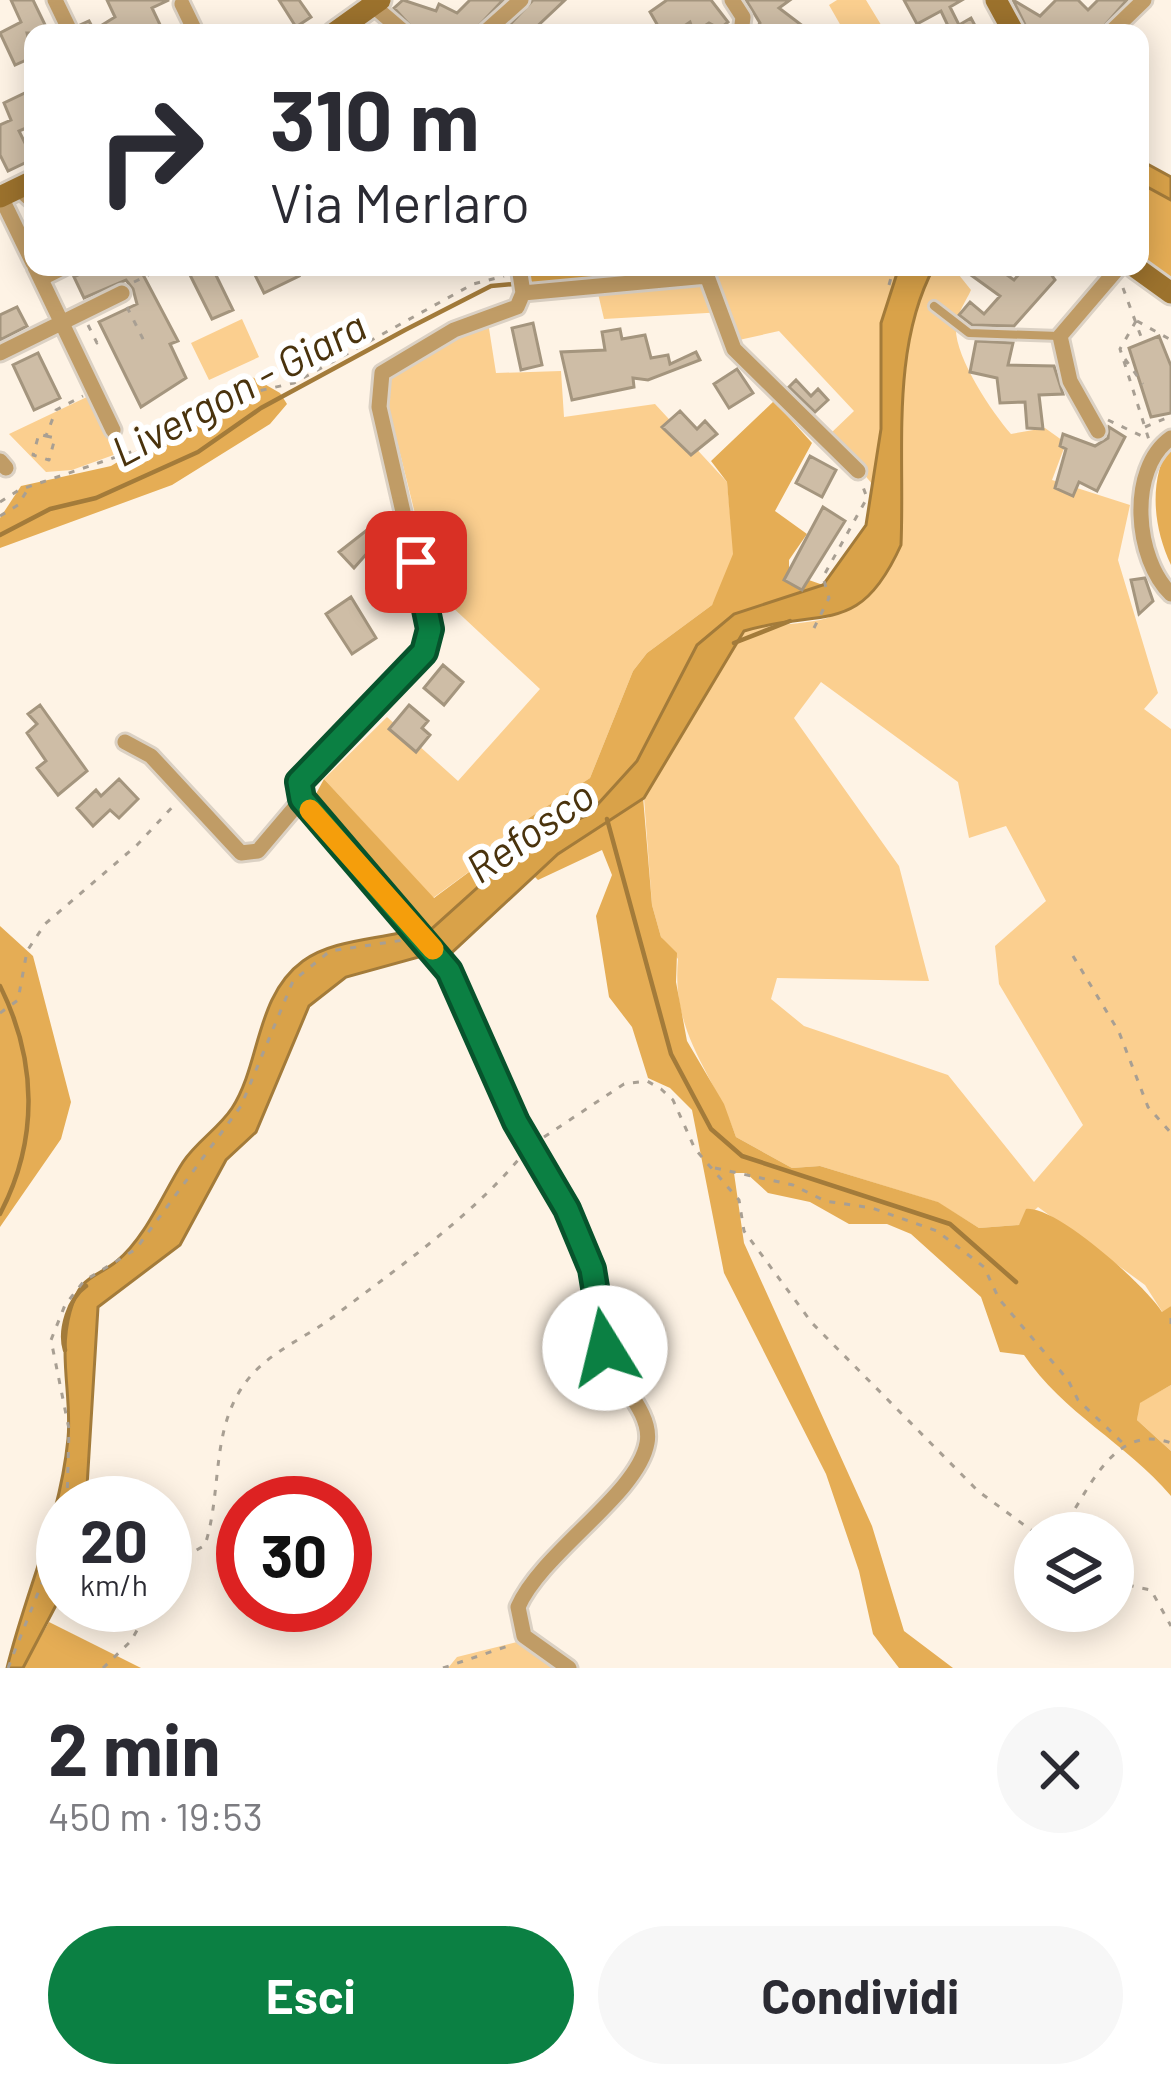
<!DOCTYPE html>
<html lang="it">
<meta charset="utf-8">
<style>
body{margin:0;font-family:Barlow,sans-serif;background:#f7f7f7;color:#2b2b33;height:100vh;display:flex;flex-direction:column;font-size:45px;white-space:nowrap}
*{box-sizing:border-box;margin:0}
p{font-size:39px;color:#7c7c81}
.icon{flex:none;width:66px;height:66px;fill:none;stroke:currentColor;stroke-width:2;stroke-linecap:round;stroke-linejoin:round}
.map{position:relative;height:1668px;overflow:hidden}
.drawer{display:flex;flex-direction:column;background:#fff;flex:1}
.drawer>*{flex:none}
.banner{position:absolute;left:24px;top:24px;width:1125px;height:252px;border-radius:24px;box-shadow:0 6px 30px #0003;background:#fff;color:#2b2b33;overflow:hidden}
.fabs{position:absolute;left:1014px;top:1512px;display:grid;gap:24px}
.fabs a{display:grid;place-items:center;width:120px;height:120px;border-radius:50%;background:#fff;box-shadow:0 6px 30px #0003;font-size:60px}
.speed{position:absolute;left:36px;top:1476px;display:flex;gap:24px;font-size:60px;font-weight:700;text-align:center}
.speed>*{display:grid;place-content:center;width:156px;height:156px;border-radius:50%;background:#fff;box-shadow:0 6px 30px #0003;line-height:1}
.speed small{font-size:30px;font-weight:400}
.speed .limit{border:18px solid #d22;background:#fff;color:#111}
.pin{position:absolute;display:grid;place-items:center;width:102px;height:102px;color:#fff;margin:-51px;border-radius:24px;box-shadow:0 6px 18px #0006}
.me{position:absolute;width:132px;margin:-66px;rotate:351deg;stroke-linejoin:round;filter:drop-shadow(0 0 9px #0008)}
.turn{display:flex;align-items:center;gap:42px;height:252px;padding:0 48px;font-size:54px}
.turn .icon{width:156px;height:156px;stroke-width:2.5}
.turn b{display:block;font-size:84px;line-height:102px}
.round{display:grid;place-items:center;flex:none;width:126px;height:126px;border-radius:63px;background:#f7f7f7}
.head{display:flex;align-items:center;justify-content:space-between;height:204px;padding:0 48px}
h1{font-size:72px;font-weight:700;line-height:90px}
.cta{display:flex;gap:24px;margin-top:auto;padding:24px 48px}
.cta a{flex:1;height:138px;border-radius:72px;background:#0b8043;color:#fff;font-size:48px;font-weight:700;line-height:138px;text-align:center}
.cta a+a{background:#f7f7f7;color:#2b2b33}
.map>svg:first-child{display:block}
</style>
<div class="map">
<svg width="1171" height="1668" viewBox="0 0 1171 1668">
<rect width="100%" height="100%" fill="#fef3e5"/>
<path fill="#fbcf8f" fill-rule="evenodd" d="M837,0H866L886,33H845L829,5Z
M731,267H899L881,323V429L873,485L830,434L854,411L779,331L739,340L724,312L604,319L596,285Z
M934,267H962L959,275L971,290C966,301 958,312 956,325C953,355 992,412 1011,434L1045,428L1066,443L1052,480L1130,505L1118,560L1158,693L1144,709L1171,729V1306L1163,1313L1145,1285L1038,1207L1019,1225L979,1228L937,1202L820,1166L792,1168L736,1137C714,1072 671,1036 678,959L661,937L652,905L644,798L744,631C770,624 794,625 820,620C854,613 888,574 901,545C905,454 890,349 934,267ZM821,682L958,782L969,838L1006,826L1046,901L995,946L999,984L1083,1125L1034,1182L948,1075L804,1026L771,999L777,978L929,981L899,866L794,718Z
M242,319L259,357L209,380L191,343Z
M488,322L496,373L561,371L564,417L655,404L727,482L734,554L727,576L712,605L647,653L633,671L590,778L529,818L496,852L433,898L324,779L387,717L458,781L540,689L434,590L385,393L389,374Z
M91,395L119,453L72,470L46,472L9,434Z
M1171,1385V1451L1137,1420L1139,1403Z
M525,1640L561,1668H448L457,1657Z"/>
<path fill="#e5ad55" d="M1140,183L1171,200V289L1140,267Z
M247,374L280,393L287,404L270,424L172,485L0,548V518L21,486L111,466L157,438L182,431L226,402L235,378Z
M774,401L812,443L775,511L807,534L789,560V573L823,585L735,614L697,645L637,761L588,815L529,841L426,934L311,803L324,779L434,898L496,852L529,818L590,778L633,671L647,653L712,605L733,554L727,482L711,461Z
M1171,441V565C1152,524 1149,480 1171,441Z
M643,797L652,905L661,937L677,953L676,982L687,1041L724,1104L736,1137L792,1168L820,1166L938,1202L979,1228L1019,1225L1026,1209C1056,1205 1147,1287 1162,1312L1171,1306V1385L1140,1403L1137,1420L1171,1451V1496C1126,1443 1063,1413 1024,1355L1000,1352L981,1297L911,1234L887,1224H849L810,1202L768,1193L746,1173H734L744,1243L872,1526L904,1631L953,1668H899L873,1634L859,1571L826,1474L724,1273L692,1110L670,1088L648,1078L632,1027L609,997L596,916L612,875L602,850L538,880L534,876L558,854Z
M0,926L33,956L71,1102L61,1139L0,1227Z
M49,1622L141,1668H23Z"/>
<path fill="#d9a249" stroke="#a37b3a" stroke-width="3" d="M1140,160L1171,177V200L1140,183Z
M571,267H731L531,295L524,273Z
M899,267H934C890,349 905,454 901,545C859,638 824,607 744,631L644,798L558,854L446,958L426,934L529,841L588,815L637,761L697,645L734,614L823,585L866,525L881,429V323Z
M399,933L419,957L346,977L309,1006L256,1132L226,1160L180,1245L98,1307L86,1503H63V1592L23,1668H7C26,1590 60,1520 68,1439C72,1396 58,1355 70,1312C80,1274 95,1279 117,1261C146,1237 163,1193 183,1162C196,1142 219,1128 232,1108C261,1063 255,996 303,961C329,942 367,940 399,933Z"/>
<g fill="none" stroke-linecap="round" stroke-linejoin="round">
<path stroke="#a37b3a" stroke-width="4.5" d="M0,535L50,509L96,498L198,452L261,408L405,330L491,286L514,284
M734,643L790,621
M607,819L671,1054L711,1129L742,1156L950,1224L1016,1282
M0,986C37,1060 39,1140 0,1214
M65,1350C59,1330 69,1298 86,1286"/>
</g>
<path fill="#cebda6" stroke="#a4957e" stroke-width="3" d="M11,0H33L49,33H27L33,57L15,65L0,33L21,22Z
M107,0H169L152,8L164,33H83L80,25L89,21L94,30L115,17Z
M279,0H299L311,17L296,27Z
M403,0L436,11L439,4L457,13L470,0H503L472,33H417L394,8Z
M533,0H565L530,33H502Z
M667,0H711L728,22L720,29L709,23L694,33L690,22L674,33H662L650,12Z
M746,0H790L779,8L812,33H753L760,23Z
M904,0H962L950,7L959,25L971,18L979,33H944L950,30L941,11L917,24Z
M1013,0L1040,16L1056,0H1078L1088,10L1098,0H1127L1098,33H1029Z
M27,92L33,125L19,131L33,159L8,171L0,155V125L11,120L4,103Z
M95,267H139L178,341L170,344L186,378L141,407L99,322L137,304L133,289L126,280L84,298L74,277Z
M186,267H212L233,310L212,319Z
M251,267H294L299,276L264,293Z
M976,267H996L1014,280L1025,267H1046L1055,280L1014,326L972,325L959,315L970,302L984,314L1000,296L971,275Z
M17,307L27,326L0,340V315Z
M533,323L542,365L521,370L512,328Z
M620,329L622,339L645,335L651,358L668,355L670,364L696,352L700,360L648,380L633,378L634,387L572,400L561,352L605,350L602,332Z
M1159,336L1171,366V413L1151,417L1129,348Z
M976,341L1013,343L1008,365L1054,366L1063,394L1039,395L1043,429L1027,428L1025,402L1000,403L997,378L970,372Z
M38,353L60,398L34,410L13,365Z
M737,369L753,393L729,408L714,384Z
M796,380L811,396L818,389L828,400L815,412L789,387Z
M680,411L697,429L705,421L717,434L691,455L662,427Z
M1109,427L1125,437L1097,491L1079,482L1073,496L1055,488L1066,449L1060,446L1063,434L1095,446L1108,438Z
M810,456L836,470L822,497L796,483Z
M823,507L845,521L802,590L784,580Z
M367,530L377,542L354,568L339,552Z
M1145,578L1153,601L1139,614L1131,580Z
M351,597L376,638L352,654L326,614Z
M443,665L463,682L444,705L424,688Z
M40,705L87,771L58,795L37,768L46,761L27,733L37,724L28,714Z
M409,705L428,721L422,728L430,735L416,752L389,729Z
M119,779L138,799L119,818L110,810L93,826L77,808L96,790L101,796Z"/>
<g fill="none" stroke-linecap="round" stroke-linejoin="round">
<defs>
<path id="lane" d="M16,191L33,206
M42,282L72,267
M934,306L969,333L1059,336"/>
<path id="street" d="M55,0L71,33
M732,0L743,17L741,33
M369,2L405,33
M182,4L196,33
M484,33L521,0
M1110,33L1144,0
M1,197L33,263
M35,267L113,430
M519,267L523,293
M523,293L517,307L454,330L382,373L379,407L430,630L424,652L299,782C306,832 414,918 446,967C473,1007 485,1057 506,1101C532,1156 568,1205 590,1263C601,1291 597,1324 606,1353C616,1381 653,1413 647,1443C638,1494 542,1552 518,1607L524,1636L569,1668
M523,293L707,276L734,349L858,471
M0,353L122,293
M1098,431L1070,381L1060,336L1119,267
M1171,438C1127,469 1135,560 1171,594
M0,461L6,468
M125,742L151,756L241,853L258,851L302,799"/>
<path id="secondary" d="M996,0L1014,33
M334,33L380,0
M0,197L33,181
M1135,267L1171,293"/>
</defs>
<use href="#lane" stroke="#dbd1c4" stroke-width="14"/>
<use href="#street" stroke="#dbd1c4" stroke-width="21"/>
<use href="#secondary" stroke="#dbd1c4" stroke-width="27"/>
<path stroke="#a89f93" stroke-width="3" stroke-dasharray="6 9" stroke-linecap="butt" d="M724,274L782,267
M134,282L150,274
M889,285L894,267
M1123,288L1143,342
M127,307L145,343
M1136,321L1120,349L1149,440
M1137,321L1171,340
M88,325L97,343L103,340
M1125,359L1143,384
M1108,420L1148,439
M1145,427L1171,416
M46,436L55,438L49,460L33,455L39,434L46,436L56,410L83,396
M0,502L19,490L163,441L249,393L294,383L473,284L504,276
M0,516L18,505L28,489
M814,628L829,598L823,577L867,498L862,484
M1073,956L1119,1032L1148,1107L1171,1133
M0,1013L18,1000L27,951L45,924L137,845L177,802
M544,1137L624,1084L647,1081L661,1089L673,1100L695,1149L739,1200L744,1231L812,1323L978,1491L1035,1533
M715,1168L793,1185L825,1201L872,1208L937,1231L984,1267L999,1299L1068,1380L1078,1400L1127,1447
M1171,1318V1328
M67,1503L69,1429L51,1340L65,1305L84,1281L136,1249L241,1106L293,981L330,951L404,940
M1059,1533C1087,1497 1111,1421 1171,1443
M165,1581L182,1559L205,1545C221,1496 212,1439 238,1394C261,1353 303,1341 337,1314C399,1267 468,1219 519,1159
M1113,1582L1151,1590L1171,1626
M8,1668L63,1530
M103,1668L131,1641L151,1605
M443,1668L514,1644"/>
<use href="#lane" stroke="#c09c66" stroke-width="8"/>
<use href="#street" stroke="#c09c66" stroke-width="15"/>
<use href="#secondary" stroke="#9c722d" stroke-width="21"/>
</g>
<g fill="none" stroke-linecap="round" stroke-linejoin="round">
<defs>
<path id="route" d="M416,562L430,629L424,652L299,782L302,799L449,971L516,1122L567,1209L592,1269L605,1348"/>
</defs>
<use href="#route" stroke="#07532c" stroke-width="30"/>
<use href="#route" stroke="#0b8043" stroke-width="21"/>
<path stroke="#f59e0b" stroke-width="21" d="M310,810L433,949"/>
</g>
<g text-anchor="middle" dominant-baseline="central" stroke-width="12" stroke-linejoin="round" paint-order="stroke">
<g font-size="42" font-style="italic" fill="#4a330d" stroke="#fff">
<text transform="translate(238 387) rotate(-28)">Livergon - Giara</text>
<text transform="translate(529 830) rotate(-35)">Refosco</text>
</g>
</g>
</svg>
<div class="fabs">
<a><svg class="icon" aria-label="layers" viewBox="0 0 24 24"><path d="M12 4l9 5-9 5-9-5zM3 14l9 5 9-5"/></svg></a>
</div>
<div class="speed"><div>20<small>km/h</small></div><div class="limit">30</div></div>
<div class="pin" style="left:416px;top:562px;background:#d93025"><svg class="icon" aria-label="arrive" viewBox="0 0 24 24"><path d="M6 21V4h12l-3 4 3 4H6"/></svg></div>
<svg class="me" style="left:605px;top:1348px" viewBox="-20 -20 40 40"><circle r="19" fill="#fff"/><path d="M0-13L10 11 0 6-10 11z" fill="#0b8043"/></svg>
<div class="banner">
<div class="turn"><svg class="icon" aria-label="right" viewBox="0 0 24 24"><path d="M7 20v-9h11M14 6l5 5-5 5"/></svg><div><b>310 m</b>Via Merlaro</div></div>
</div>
</div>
<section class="drawer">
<div class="head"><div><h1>2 min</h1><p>450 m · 19:53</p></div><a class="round"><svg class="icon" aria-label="close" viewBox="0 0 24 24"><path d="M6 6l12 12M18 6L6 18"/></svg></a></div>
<div class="cta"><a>Esci</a><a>Condividi</a></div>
</section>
